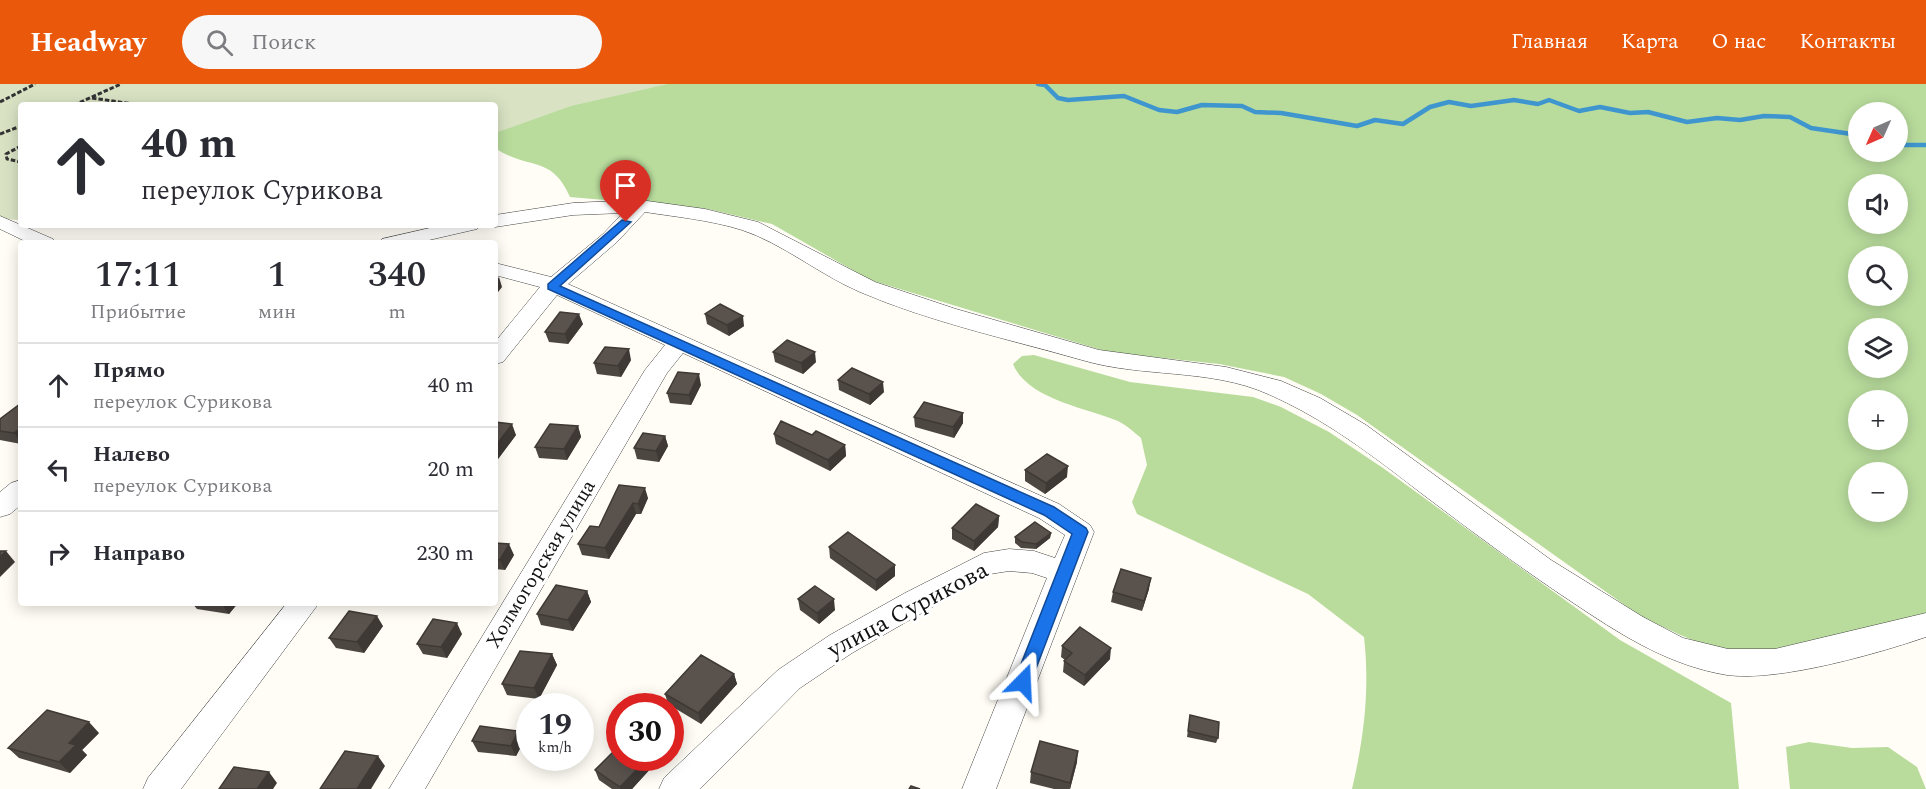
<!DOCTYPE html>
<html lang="ru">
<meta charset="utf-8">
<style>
body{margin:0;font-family:Spectral,serif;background:#f7f7f7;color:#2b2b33;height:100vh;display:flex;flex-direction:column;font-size:22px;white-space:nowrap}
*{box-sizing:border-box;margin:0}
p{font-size:20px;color:#7c7c81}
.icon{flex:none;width:33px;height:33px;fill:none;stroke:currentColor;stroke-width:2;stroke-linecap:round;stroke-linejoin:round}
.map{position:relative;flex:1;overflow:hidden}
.drawer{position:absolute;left:18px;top:156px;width:480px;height:366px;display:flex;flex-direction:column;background:#fff;border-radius:6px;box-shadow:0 3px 15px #0003}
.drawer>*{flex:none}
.top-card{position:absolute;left:18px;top:18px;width:480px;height:126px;border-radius:6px;box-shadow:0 3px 15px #0003;background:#fff;color:#2b2b33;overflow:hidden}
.needle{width:39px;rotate:225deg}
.fabs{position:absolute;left:1848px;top:18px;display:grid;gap:12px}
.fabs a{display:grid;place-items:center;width:60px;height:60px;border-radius:50%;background:#fff;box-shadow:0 3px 15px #0003;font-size:30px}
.speed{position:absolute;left:516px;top:609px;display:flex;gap:12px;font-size:30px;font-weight:700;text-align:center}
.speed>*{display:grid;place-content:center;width:78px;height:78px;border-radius:50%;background:#fff;box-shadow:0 3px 15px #0003;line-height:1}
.speed small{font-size:15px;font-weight:400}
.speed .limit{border:9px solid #d22;background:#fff;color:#111}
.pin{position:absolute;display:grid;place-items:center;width:51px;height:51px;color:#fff;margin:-62px -26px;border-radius:50% 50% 50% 0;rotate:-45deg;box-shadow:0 0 6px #0007}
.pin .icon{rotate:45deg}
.me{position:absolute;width:66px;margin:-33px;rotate:21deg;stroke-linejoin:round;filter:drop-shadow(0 0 4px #0008)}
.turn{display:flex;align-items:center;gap:21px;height:126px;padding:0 24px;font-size:27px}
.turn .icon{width:78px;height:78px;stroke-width:2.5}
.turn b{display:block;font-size:42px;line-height:51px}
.eta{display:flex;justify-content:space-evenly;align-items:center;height:102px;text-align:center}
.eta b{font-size:36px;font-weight:600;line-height:42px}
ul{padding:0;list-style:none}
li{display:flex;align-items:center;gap:18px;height:84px;padding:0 24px;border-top:2px solid #e1e1e2}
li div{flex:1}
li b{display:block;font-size:22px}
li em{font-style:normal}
header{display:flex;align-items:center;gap:36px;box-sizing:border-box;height:84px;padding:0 30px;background:#ea580c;color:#fff}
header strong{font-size:28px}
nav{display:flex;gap:33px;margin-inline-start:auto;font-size:21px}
.search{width:420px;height:54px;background:#f7f7f7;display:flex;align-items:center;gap:15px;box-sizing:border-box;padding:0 21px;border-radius:33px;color:#7c7c81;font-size:22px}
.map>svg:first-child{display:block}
</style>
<header>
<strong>Headway</strong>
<div class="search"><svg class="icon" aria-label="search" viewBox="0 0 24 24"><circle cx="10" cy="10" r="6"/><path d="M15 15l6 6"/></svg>Поиск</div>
<nav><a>Главная</a><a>Карта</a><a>О нас</a><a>Контакты</a></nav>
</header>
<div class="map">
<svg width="1926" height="705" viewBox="0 0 1926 705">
<rect width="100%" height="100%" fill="#fffdf5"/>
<path fill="#b9dc9c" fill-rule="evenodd" d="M564,0H1926V530C1874,542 1770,577 1720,565C1692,558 1666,544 1640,532L1357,331L1321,310L1284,293L1219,280L1108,268L870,196L772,140L708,125L570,113C551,70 529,87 495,64V41ZM1858,28H1898V68H1858ZM1858,100H1898V140H1858ZM1858,172H1898V212H1858ZM1858,244H1898V284H1858ZM1858,316H1898V356H1858ZM1858,388H1898V428H1858Z
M1034,271L1130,298L1253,313L1281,323L1329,348L1383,384L1620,556L1731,619L1739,705H1352C1364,653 1370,606 1364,553L1308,510L1137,430L1132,418L1147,381L1141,354C1134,348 1126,341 1118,337C1086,324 1027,315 1013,280L1022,272Z
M1809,658L1852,664L1888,663L1917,683L1926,705H1790L1786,663Z"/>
<path fill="#d9e3c4" d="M0,0H668L571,22L495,49V21H21V136L0,135Z"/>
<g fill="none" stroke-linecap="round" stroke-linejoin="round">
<path stroke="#3f96cf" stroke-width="4.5" d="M1038,0L1045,1L1058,14L1068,16L1124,12L1159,26L1177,28L1202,21L1242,22L1255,28L1281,29L1357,42L1375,36L1403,40L1430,23L1449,18L1471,22L1514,16L1538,20L1549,16L1579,27L1600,23L1630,29L1648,28L1687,38L1717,34L1740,36L1764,32L1790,33L1811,44L1858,51
M1898,61H1926"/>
<defs>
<path id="minor" d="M640,116L705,125L758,138L875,198L956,225L1099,266L1226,283L1281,297L1320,314L1366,341L1551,476L1643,533L1683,554L1728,565H1775L1926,529V553C1876,570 1778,598 1727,591C1672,582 1626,554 1581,524C1526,488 1474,449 1421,409C1372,371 1325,335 1268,310C1210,284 1142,294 1082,276C1008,255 930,238 860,208C820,191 782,159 742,146C710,136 677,133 645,128L617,158L568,200L1059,420L1090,441L1094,448L996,705H962L1047,494L1032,489L1009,487L990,490L852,569L800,604L700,705H659L664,694L778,586L830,551L905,509L984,469L1009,465L1034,467L1055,474L1065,451L1039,434L683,269L667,289L425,705H389L645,286L665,261L557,211L503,278L495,280V258L540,203L495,191V179L551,193L603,150L623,129L573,131L495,143L488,141H495V131L573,119Z
M0,132L53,155L56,159H29L0,145Z
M443,141H480L477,145L416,159H379L382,155Z
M21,396V421L10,430L0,433V408L11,399Z
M287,519H319L181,705H143L148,694Z"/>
</defs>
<use href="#minor" stroke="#444" stroke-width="1"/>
<path stroke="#333" stroke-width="3" stroke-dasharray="4.5 2" stroke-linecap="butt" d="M92,14L140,21
M0,18L35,0
M74,21L121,0
M0,50L21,42
M21,62L6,70L7,75L21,78"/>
<use href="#minor" fill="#fff" fill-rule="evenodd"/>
</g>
<path fill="#4d4742" d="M705,230L744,242L729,252L707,240Z
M583,240L568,260L549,258L545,248Z
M773,268L816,278L803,290L775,278Z
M631,276L621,293L597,290L594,279Z
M838,296L884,308L870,321L839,306Z
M701,301L691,321L670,319L667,309Z
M21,320V360L0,356V335Z
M914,333L963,339L954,354L915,343Z
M495,338L516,351L498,375H495Z
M578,342L581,353L567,376L539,374L535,363Z
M774,350L845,361L846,372L830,387L776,360Z
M665,352L668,362L659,378L637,375L634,364Z
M1025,386L1067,393L1045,410L1025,397Z
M619,401L648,414L641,430H636L609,475L582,471L578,460L599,443Z
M999,432L998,443L974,467L952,455V444Z
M1051,449L1050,454L1036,465L1021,464L1015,459V453Z
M495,459L514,471L505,486L495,485Z
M829,463L895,492L876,507L830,474Z
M1149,505L1142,527L1111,518L1113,508Z
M587,507L591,518L573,547L541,541L537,530Z
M798,515L835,526L819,540L800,526Z
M192,519H238L229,530L197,525Z
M383,542L364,569L336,564L329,554Z
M462,550L447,574L423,570L417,560Z
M1062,562L1110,575L1084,602L1063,588L1064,577L1065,576L1061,573Z
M552,570L557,581L539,615L507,611L502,600Z
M734,590L737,600L701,640L668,620L665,610Z
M1190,631L1218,654L1216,659L1187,653Z
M99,649L82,666L87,671L70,689L19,674L8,664Z
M472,657H524L516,672L478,668Z
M1077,678L1070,705H1054L1030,699L1031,688Z
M652,683L632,705H612L599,696L595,686Z"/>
<path fill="#3f3936" d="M499,193L502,203L495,212V198Z
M579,230L583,240L568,260L565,250Z
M743,232L744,242L729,252L727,241Z
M629,265L631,276L621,293L618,282Z
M815,268L816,278L803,290L801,279Z
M699,290L701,301L691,321L689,311Z
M883,298L884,308L870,321L869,310Z
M963,329V339L954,354L953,343Z
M512,340L516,351L498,375L495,366V363Z
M578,342L581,353L567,376L564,365Z
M21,344V358L14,349Z
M665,352L668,362L659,378L656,367Z
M845,361L846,372L830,387L828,376Z
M1068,382L1067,393L1045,410L1046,399Z
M645,404L648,414L641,430L638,420Z
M633,419L636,430L609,475L605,464Z
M999,432L998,443L974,467V457Z
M1051,449L1050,454L1036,465V460Z
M509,460L514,471L505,486L500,476Z
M6,467L15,478L0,493V473Z
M895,481V492L876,507V496Z
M1151,494L1149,505L1142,527L1144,517Z
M587,507L591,518L573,547L568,536Z
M834,515L835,526L819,540L817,529Z
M221,519H238L229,530Z
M377,532L383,542L364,569L357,558Z
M457,539L462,550L447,574L441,563Z
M1111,564L1110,575L1084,602L1085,591Z
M552,570L557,581L539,615L534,604Z
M734,590L737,600L701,640L698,629Z
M89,638L99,649L82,666L87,671L70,689L59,678L69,659Z
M518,647L524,657L516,672L511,662Z
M1078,667L1077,678L1070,705V699Z
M378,672L385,682L371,705H357Z
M649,674L652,683L632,705H620V703Z
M269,688L277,699L273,705H257Z"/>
<path fill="#5a524d" stroke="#3f3936" stroke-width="1.5" d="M720,220L743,232L727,241L705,230Z
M560,228L579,230L565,250L545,248Z
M787,256L815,268L801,279L773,268Z
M605,263L629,265L618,282L594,279Z
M852,284L883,298L869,310L838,296Z
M678,288L699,290L689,311L667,309Z
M924,318L963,329L953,343L914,333Z
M20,320L21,344L14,349L0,347V335Z
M781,337L812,351L816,347L845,361L828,376L774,350Z
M495,338L512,340L495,363Z
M550,340L578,342L564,365L535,363Z
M643,349L665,352L656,367L634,364Z
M1047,370L1068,382L1046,399L1025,386Z
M619,401L645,404L638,420L633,419L605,464L578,460L590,442L599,443Z
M976,420L999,432L974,457L952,444Z
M1035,438L1051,449L1036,460L1022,458L1015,453Z
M848,448L895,481L876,496L829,463Z
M495,459L509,460L500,476L495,475Z
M0,467H6L0,473Z
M1121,485L1151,494L1144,517L1113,508Z
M556,501L587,507L568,536L537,530Z
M815,502L834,515L817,529L798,515Z
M349,527L377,532L357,558L329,554Z
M433,535L457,539L441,563L417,560Z
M1080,543L1111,564L1085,591L1064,577L1072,569L1062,562Z
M520,567L552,570L534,604L502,600Z
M701,571L734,590L698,629L665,610Z
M47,626L89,638L69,659L76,661L59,678L8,664Z
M1190,631L1219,638L1218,654L1188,647Z
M480,642L518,647L511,662L472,657Z
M1040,657L1078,667L1070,699L1031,688Z
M620,661V674H648L620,703L595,686Z
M345,667L378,672L357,705H320Z
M234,683L269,688L257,705H219Z
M911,702L920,705H909Z"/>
<path fill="#1a73e8" stroke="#114b97" stroke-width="1.5" d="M622,136L631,138L560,202L1054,423L1086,444L1088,448L1029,603L1023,605L1016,603L1014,598L1072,450L1044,431L548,205V200Z"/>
<g text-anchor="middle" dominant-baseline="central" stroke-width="6" stroke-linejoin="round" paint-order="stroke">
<g font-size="20" fill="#111" stroke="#fff">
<text transform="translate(541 480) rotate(-59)">Холмогорская улица</text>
</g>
<g font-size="24" fill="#111" stroke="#fff">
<text transform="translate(908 526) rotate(-28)">улица Сурикова</text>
</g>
</g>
</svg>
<div class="fabs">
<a><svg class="needle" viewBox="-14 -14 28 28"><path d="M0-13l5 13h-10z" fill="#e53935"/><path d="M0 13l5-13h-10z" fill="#7c7c81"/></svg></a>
<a><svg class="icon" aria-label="sound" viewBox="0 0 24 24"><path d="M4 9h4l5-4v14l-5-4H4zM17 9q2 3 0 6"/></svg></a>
<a><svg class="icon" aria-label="search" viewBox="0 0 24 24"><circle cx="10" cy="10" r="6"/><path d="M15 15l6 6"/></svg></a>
<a><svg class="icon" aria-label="layers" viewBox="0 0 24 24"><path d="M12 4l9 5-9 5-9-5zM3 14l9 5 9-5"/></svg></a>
<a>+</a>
<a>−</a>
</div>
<div class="speed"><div>19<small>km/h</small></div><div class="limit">30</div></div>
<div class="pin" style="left:626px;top:138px;background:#d93025"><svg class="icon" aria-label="arrive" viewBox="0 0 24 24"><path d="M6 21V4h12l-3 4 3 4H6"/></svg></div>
<svg class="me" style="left:1023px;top:598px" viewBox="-20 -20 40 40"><path d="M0-17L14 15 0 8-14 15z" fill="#1a73e8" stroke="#fff" stroke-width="4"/></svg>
<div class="top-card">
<div class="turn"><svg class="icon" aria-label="ahead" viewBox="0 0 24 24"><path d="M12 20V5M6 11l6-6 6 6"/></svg><div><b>40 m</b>переулок Сурикова</div></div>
</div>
<section class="drawer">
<div class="eta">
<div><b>17:11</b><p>Прибытие</p></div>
<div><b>1</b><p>мин</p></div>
<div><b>340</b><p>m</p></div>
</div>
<ul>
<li><svg class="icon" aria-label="ahead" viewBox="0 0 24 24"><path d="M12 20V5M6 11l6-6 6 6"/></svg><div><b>Прямо</b><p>переулок Сурикова</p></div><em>40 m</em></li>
<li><svg class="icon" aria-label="left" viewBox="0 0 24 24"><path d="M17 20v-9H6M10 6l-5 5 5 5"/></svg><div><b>Налево</b><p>переулок Сурикова</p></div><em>20 m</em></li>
<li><svg class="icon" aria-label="right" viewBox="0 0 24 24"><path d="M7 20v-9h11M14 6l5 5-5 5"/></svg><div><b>Направо</b></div><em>230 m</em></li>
</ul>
</section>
</div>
